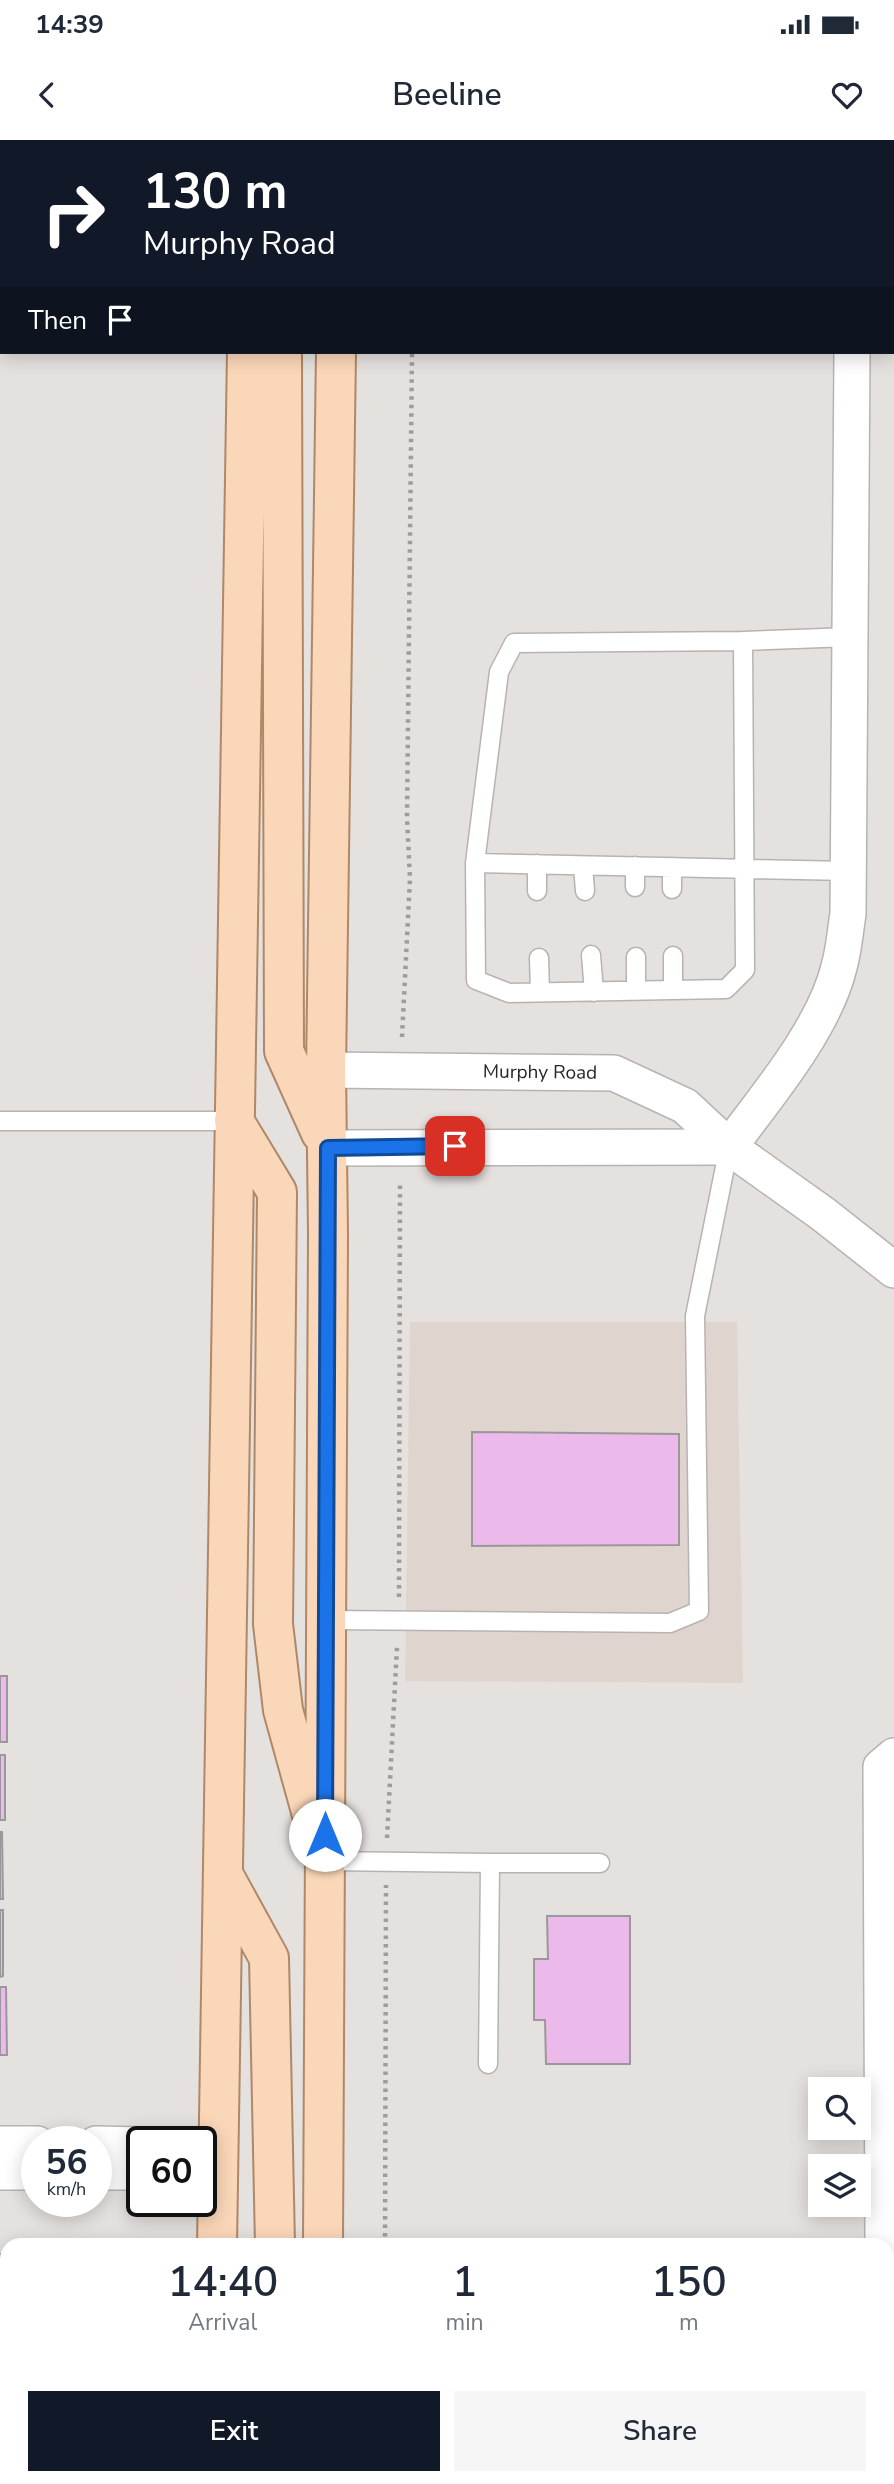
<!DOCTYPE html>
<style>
body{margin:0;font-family:"Nunito Sans",sans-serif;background:#f6f6f7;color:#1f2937;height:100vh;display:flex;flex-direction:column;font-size:26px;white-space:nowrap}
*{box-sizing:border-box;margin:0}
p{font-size:23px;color:#747a83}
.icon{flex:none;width:38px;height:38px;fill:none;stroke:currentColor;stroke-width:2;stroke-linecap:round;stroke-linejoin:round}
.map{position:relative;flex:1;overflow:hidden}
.sheet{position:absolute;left:0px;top:2098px;width:894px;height:247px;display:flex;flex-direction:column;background:#fff;border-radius:21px 21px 0 0;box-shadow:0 4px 18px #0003}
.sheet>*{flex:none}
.top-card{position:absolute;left:0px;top:0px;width:894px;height:214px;box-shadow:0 4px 18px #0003;background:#111827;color:#fff;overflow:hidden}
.buttons{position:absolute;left:808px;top:1937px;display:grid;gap:14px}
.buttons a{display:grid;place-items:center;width:63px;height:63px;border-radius:0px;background:#fff;box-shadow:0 4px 18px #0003;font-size:35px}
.speed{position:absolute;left:21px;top:1986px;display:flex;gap:14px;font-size:35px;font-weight:700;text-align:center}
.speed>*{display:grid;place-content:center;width:91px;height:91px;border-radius:50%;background:#fff;box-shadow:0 4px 18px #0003;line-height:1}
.speed small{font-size:18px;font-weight:400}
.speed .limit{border:4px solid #111;border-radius:10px;background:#fff;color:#111}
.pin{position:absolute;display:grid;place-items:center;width:60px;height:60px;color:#fff;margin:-30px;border-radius:14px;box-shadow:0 4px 10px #0006}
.me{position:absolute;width:77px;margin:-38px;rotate:0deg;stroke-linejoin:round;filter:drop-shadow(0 0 5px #0008)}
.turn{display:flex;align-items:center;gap:24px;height:147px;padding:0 28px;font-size:32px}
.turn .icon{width:91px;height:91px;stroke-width:2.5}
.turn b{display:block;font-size:49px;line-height:60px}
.then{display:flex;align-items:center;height:66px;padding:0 28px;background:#0003;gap:14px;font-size:26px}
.eta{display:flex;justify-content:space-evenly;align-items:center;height:119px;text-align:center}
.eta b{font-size:42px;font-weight:600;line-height:49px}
.button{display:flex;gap:14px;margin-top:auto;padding:14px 28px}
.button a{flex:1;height:80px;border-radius:0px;background:#111827;color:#fff;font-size:28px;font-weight:600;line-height:80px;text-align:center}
.button a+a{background:#f6f6f7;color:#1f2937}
.status{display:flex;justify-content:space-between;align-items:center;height:49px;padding:0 35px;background:#fff;direction:ltr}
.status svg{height:19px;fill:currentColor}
header{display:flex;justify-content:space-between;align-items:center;height:91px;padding:0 28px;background:#fff;font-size:32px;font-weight:600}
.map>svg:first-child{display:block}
</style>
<div class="status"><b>14:39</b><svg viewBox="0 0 49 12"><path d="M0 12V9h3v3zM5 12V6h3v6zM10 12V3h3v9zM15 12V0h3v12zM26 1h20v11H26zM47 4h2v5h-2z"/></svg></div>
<header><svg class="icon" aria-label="back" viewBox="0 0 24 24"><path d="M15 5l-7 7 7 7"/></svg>Beeline<svg class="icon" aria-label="heart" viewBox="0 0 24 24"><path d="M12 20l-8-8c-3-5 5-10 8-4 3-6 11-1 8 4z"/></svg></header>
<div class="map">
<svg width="894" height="2344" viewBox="0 0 894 2344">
<rect width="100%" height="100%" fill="#e5e1df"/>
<path fill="#e0d4cf" d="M410,1182H737L743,1543L405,1541Z"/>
<path fill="#ebbaeb" stroke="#9b989b" stroke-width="2" d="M472,1292L679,1294V1405L472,1406Z
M0,1536H7V1602H0Z
M0,1615H5V1680H0Z
M0,1692H2L3,1759H0Z
M0,1770H3V1836L0,1837Z
M547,1776H630V1924H546L545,1880H534V1819H548Z
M0,1847H6L7,1915H0Z
M0,2114H3V2130H7V2179H0Z
M0,2192H6V2257H0Z
M0,2269H4V2336H0Z"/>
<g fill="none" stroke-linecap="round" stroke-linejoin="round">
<defs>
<path id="service" d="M497,2V0
M726,2V0
M892,136H894
M743,501L850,497
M475,723L499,532L514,503L743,501L745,830L726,849L509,853L476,840L475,723C600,726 724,728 849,731
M537,724V751
M583,726L585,751
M635,726V747
M672,727V749
M591,815L594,852
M673,816V850
M636,817V851
M539,818L540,852
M0,981H234
M327,1480L670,1483L699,1471L695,1176L729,1007
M325,1721L490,1723L488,1924
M490,1723H600"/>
<g id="minor">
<path d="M853,2V0"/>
<path id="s1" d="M326,930L614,933L685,966L729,1007L823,1074L894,1130"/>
<path d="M729,1007C766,957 824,889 839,827C844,810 845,792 848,774L852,212"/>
<path d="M328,1008L729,1007"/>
<path d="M0,2004H37"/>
<path d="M96,2004L142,2005"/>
<path d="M0,2032H37"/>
<path d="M96,2032H142"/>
<path d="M883,2105L881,1627L894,1616"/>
<path d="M887,2321L888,2344"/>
</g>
<path id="primary" d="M249,2V0
M297,2V0
M337,2V0
M282,212L284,911L321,993
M234,981L277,1052L273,1484L283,1570L312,1675
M224,1736L269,1818L275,2105
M217,2105L247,212
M323,2105L328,1095L326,930L336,212
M260,2338L262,2344
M215,2344V2338
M321,2344V2338"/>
</defs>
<use href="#service" stroke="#b7b3b2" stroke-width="21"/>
<use href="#minor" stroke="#b7b3b2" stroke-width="38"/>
<use href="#primary" stroke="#af8867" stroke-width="42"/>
<path stroke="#9f9c9a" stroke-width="4.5" stroke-dasharray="3.5 5" stroke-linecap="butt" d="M402,2V0
M402,897L410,739L407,678L412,212
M399,1457L400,1042
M387,1698L397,1507
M385,2105L386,1745
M381,2344V2338"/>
<use href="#service" stroke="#fff" stroke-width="18"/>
<use href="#minor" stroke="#fff" stroke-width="35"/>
<use href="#primary" stroke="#fbd7b9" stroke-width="38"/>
</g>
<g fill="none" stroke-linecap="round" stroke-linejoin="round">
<defs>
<path id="route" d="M325,1695L328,1008L455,1006"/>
</defs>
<use href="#route" stroke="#114b97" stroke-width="18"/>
<use href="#route" stroke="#1a73e8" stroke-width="12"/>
</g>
<g text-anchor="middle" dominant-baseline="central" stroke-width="6" stroke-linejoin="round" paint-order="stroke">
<g font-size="19" fill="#282726" stroke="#fff">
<text stroke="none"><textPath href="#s1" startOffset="214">Murphy Road</textPath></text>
</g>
</g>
</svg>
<div class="buttons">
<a><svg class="icon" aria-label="search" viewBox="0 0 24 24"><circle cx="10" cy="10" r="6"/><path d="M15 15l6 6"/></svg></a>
<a><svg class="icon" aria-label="layers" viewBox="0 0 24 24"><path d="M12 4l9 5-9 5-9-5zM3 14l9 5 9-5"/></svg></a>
</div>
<div class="speed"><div>56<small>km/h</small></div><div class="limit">60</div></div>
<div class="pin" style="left:455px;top:1006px;background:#d93025"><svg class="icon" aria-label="arrive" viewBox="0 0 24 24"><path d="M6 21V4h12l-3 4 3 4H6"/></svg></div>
<svg class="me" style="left:325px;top:1695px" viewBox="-20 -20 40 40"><circle r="19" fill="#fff"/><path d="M0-13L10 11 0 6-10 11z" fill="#1a73e8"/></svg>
<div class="top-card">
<div class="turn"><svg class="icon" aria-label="right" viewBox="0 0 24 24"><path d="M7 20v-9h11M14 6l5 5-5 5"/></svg><div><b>130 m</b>Murphy Road</div></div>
<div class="then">Then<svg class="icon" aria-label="arrive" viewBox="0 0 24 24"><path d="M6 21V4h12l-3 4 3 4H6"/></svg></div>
</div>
<section class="sheet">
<div class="eta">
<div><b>14:40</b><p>Arrival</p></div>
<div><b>1</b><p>min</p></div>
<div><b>150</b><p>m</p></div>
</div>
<div class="button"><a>Exit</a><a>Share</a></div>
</section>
</div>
